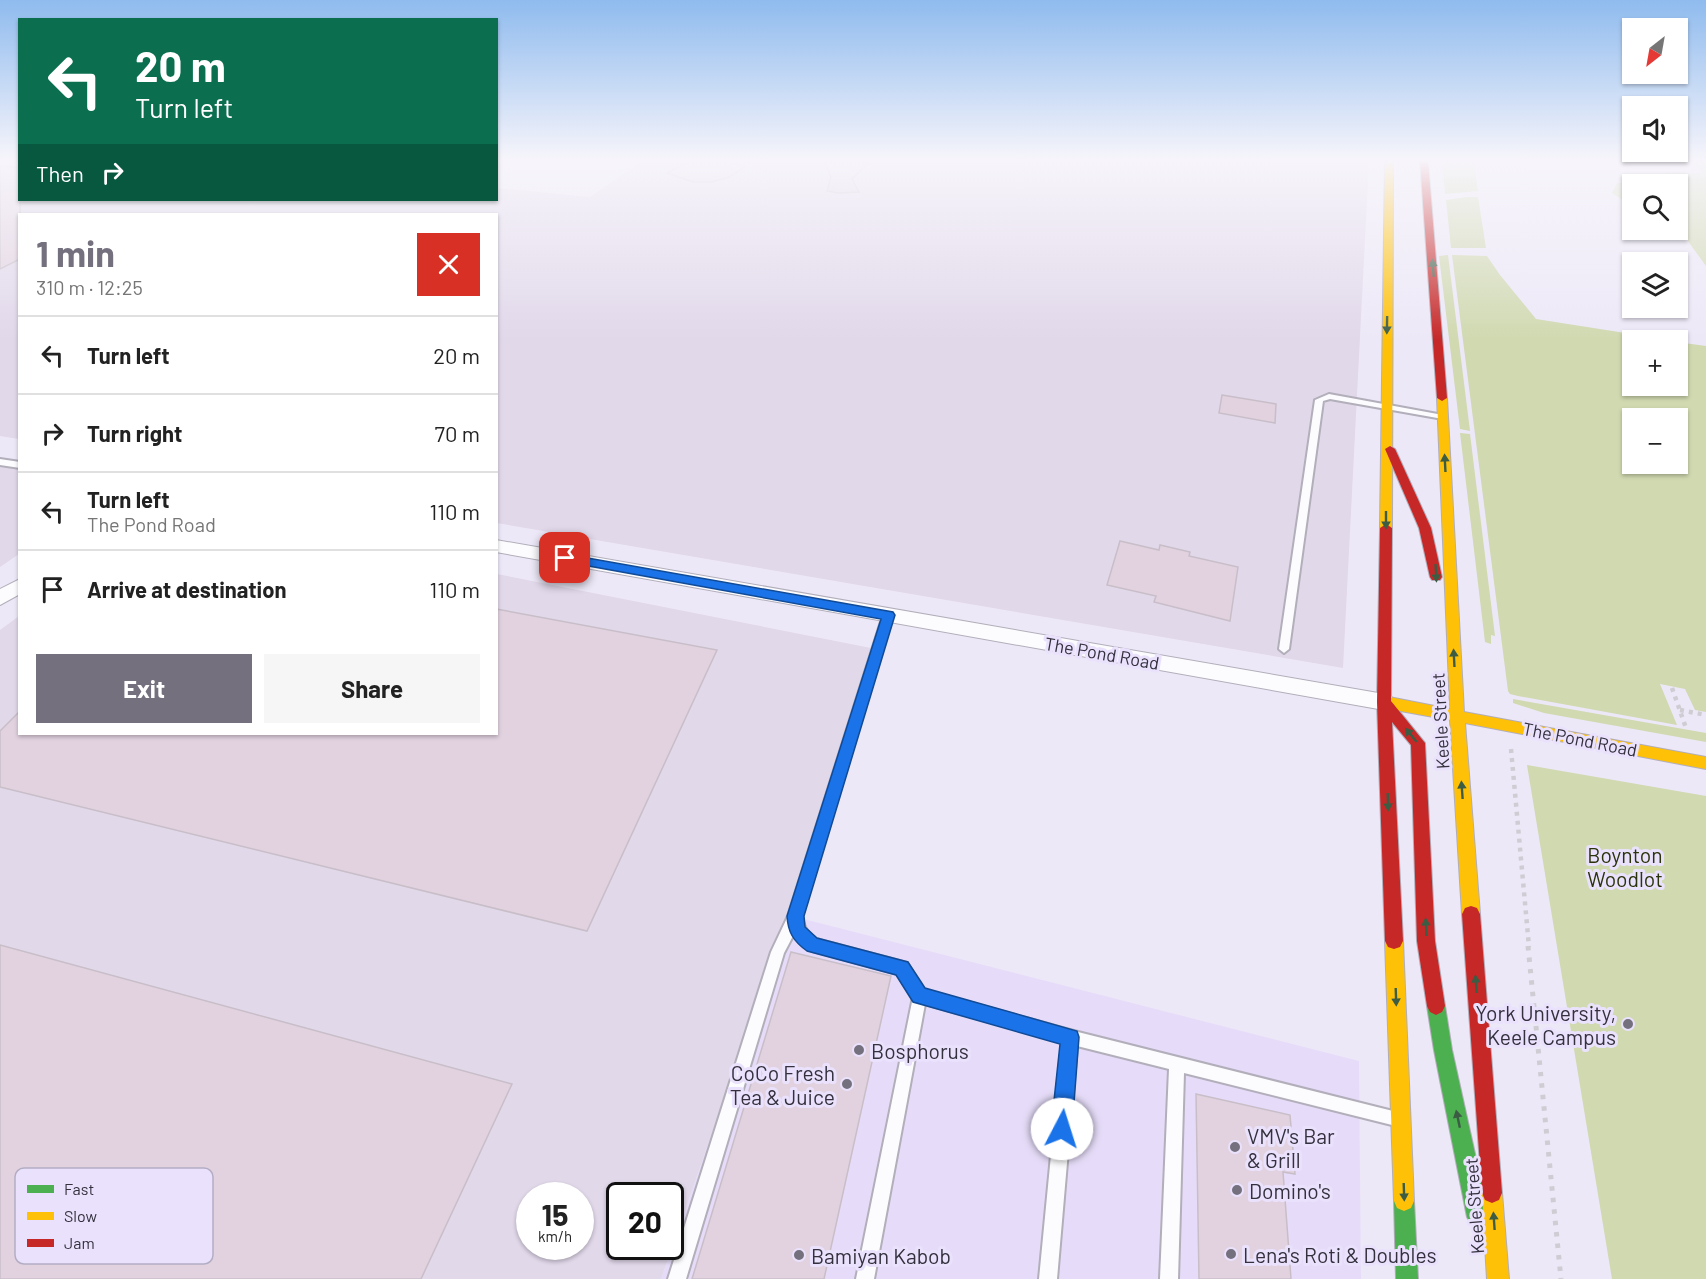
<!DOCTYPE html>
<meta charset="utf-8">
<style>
body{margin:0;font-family:Barlow,sans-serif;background:#f6f6f6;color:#222;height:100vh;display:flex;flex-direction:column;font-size:22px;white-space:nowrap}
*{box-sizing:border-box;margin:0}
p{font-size:20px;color:#767676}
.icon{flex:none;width:33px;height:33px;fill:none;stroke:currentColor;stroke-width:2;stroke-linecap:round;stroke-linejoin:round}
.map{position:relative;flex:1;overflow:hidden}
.drawer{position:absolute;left:18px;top:213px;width:480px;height:522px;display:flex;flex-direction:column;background:#fff;border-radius:0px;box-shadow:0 2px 4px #0004}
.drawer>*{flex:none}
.hud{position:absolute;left:18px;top:18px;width:480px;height:183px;border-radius:0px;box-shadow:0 2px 4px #0004;background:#0b6e4f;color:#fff;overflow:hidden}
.needle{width:39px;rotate:211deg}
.buttons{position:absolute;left:1622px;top:18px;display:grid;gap:12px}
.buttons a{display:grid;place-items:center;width:66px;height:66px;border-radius:0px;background:#fff;box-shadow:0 2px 4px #0004;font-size:30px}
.speed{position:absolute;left:516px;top:1182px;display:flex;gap:12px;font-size:30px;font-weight:700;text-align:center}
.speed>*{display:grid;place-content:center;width:78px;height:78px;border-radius:50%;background:#fff;box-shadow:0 2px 4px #0004;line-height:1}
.speed small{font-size:15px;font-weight:400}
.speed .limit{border:3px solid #111;border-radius:9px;background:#fff;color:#111}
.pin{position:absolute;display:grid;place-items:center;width:51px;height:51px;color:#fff;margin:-26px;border-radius:12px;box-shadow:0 3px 9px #0006}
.me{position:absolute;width:66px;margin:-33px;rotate:5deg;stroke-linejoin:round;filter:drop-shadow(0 0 4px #0008)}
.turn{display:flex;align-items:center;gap:21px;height:126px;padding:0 18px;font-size:27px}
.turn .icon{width:78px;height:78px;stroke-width:2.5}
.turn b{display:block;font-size:42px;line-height:51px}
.then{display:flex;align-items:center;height:57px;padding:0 18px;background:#0003;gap:12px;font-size:22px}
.round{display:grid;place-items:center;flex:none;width:63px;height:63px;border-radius:0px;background:#f6f6f6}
.overview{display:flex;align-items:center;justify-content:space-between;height:102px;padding:0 18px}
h1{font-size:36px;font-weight:700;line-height:45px;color:#75707e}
.action{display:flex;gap:12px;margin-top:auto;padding:12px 18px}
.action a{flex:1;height:69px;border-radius:0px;background:#75707e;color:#fff;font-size:24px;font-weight:700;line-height:69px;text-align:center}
.action a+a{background:#f6f6f6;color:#222}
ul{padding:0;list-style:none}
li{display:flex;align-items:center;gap:18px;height:78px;padding:0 18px;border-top:2px solid #e0e0e0}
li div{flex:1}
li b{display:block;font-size:22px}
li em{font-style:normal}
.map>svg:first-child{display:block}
</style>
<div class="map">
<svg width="1706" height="1279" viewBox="0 0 1706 1279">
<rect width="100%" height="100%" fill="#ede8f7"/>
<path fill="#e6dcf9" d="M788,915L1359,1061L1361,1279H661Z"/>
<path fill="#e1d8ea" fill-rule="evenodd" d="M0,161H19L20,200H496L497,188L590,197L642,161H1369L1343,668L497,523L496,214H20L19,439L0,436Z
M0,464L20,468L19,554L0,567Z
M497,574L881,650L661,1279H0V630L19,616L20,734H496ZM530,1196H580V1246H530ZM620,1196H670V1246H620Z"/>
<path fill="#d0d9b0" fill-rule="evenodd" d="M1442,161H1474L1478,191L1445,194Z
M1690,161H1706V266L1677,226V184H1632V206L1612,193L1617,183L1671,180L1664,173H1703Z
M1467,197H1478L1486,248H1451L1446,200Z
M1448,255L1470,431L1460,429L1439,256Z
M1452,255L1487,256L1500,275L1536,319L1670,340H1632V386H1677V342L1706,346V712L1695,710L1685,689L1660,684L1677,725L1518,696L1510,694L1508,691ZM1677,418V464H1632V418Z
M1460,433L1470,434L1495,636L1491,635V644L1485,642Z
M1513,699L1706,733V742L1544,713L1513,703Z
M1527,765L1706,796V1279H1612Z"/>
<path fill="#e2d2e0" stroke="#c8bec8" stroke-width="1.5" d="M690,161H726L744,167L729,177L712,182H693L667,173Z
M824,161H870L852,179L859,192L839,193L827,191L831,177Z
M0,166L20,168V259L0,269Z
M1222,395L1276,404L1275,423L1219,413Z
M1120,541L1159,550L1160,545L1190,552L1189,556L1238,567L1230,621L1154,602L1156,596L1107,585Z
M496,609L717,650L587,931L0,787V731L20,711V734H496Z
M0,945L512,1084L421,1279H0Z
M791,952L891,976L824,1279H692Z
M1196,1094L1290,1115L1295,1174L1283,1172L1291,1279H1199Z"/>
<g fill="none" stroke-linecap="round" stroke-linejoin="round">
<defs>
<path id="lane" d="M1329,394L1443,415L1447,417L1443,419L1330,399L1323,401L1289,649L1284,653L1279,649L1315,400Z
M0,459L20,462V468L0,465Z
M888,611L893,615L802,916C804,927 807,933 816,939L907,963L924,990L1070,1030L1397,1112L1400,1117L1397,1122L1392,1125L1184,1073L1178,1279H1160L1169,1069L1077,1046L1057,1279H1039L1062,1042L925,1004L874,1279H856L913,997L898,974L813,951L801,944L794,934L784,953L686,1279H668L771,952L788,916L883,615Z"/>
<path id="street" d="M496,540L1384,694L1391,696L1394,702L1391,708L1384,710L496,552Z
M20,579V594L0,605V589Z"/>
<path id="fast" d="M1436,997L1442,1000L1445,1006L1452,1050L1489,1217L1485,1224L1478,1228L1471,1224L1467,1217L1434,1050L1427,1006L1430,1000Z
M1404,1191L1411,1194L1414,1201L1418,1279H1396L1394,1201L1397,1194Z"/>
<path id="slow" d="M1385,161H1393L1392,528L1386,532L1380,528Z
M1442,395L1447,398L1464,712L1706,757V769L1465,723L1480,914L1477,920L1471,922L1465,920L1462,914L1450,720L1384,708L1379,706L1377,702L1379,698L1384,696L1450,709L1437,398Z
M1394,933L1400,935L1403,941L1414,1201L1411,1208L1404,1211L1397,1208L1394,1201L1385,941L1388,935Z
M1492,1183L1499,1186L1502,1193L1509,1279H1487L1482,1193L1485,1186Z"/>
<path id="jam" d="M1420,161H1428L1447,398L1442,401L1437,398Z
M1390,446L1395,449L1431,528L1442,577L1440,580H1432L1430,577L1419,528L1385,449Z
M1386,524L1392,528L1391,701L1425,743L1435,941L1445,1006L1442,1012L1436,1015L1430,1012L1427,1006L1417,941L1411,745L1392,722L1403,941L1400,947L1394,949L1388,947L1385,941L1377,702L1380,528Z
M1471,906L1477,908L1480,914L1502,1193L1499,1200L1492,1203L1485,1200L1482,1193L1462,914L1465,908Z"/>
</defs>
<use href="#lane" stroke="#b2aeba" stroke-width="4"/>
<use href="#street" stroke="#b2aeba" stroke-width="2"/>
<use href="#fast" stroke="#b2aeba" stroke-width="2"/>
<use href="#slow" stroke="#b2aeba" stroke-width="2"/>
<use href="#jam" stroke="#b2aeba" stroke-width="2"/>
<path stroke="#cfcdd3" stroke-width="4.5" stroke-dasharray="4 5" stroke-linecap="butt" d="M1672,688L1686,728
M1680,710L1706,715
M1511,749L1529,947"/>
<path stroke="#cfcdd3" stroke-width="5" stroke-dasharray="4.5 7" stroke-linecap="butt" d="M1528,946L1561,1279"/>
<use href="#lane" fill="#fcfcfe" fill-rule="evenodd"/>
<use href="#street" fill="#fcfcfe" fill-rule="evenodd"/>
<use href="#fast" fill="#4caf50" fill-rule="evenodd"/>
<use href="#slow" fill="#ffc107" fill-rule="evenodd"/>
<use href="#jam" fill="#c62828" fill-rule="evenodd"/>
<path stroke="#c9c8cc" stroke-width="3" stroke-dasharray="5 3" stroke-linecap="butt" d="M496,166H499"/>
</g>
<defs><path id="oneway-solid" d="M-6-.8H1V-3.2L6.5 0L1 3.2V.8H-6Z" transform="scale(1.5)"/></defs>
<g fill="#3c5c44">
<use href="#oneway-solid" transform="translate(1433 268) rotate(-95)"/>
<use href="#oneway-solid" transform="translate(1387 325) rotate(91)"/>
<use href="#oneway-solid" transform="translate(1445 463) rotate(-93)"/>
<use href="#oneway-solid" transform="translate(1386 520) rotate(90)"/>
<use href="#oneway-solid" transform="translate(1436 573) rotate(87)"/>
<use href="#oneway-solid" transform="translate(1454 658) rotate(-93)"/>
<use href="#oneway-solid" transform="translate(1411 735) rotate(-129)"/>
<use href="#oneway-solid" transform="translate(1462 790) rotate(-94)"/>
<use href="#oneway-solid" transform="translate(1388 802) rotate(88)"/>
<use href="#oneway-solid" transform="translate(1426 927) rotate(-93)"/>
<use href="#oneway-solid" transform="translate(1476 984) rotate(-94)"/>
<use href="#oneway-solid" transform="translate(1396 997) rotate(88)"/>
<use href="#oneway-solid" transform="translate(1458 1119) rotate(-102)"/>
<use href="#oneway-solid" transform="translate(1404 1192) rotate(88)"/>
<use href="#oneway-solid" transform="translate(1494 1221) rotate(-94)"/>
</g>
<linearGradient id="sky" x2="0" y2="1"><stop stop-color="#8fbbee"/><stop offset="0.47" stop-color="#f7f5fb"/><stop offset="1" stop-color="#f7f5fb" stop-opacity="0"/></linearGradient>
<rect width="1706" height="340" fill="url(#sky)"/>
<path fill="#1a73e8" stroke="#114b97" stroke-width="1.5" d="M565,554L893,612L895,615L804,916L805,927L817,938L908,962L925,988L1077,1031L1079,1037L1072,1129L1069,1136L1062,1139L1054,1136L1051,1129L1060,1044L913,1002L896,975L807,951C793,941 788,932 787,916L881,619L561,561L559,558Z"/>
<g fill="#75707e" stroke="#eae2fd" stroke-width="2">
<circle cx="1628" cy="1024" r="6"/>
<circle cx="859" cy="1050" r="6"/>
<circle cx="847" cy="1084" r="6"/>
<circle cx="1235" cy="1147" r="6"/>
<circle cx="1237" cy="1190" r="6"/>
<circle cx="1231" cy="1254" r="6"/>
<circle cx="799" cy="1255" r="6"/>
</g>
<g text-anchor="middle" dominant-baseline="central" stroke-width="6" stroke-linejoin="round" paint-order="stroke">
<g font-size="18" fill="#34303d" stroke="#eae2fd">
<text transform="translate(1102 653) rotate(10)">The Pond Road</text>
<text transform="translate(1440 721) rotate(-93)">Keele Street</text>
<text transform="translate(1580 739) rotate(11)">The Pond Road</text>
<text transform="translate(1474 1206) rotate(-94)">Keele Street</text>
</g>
<g font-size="21" fill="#2b330a" stroke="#eae2fd">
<text x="1625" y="854">Boynton<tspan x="1625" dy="24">Woodlot</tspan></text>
</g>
<g font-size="21" fill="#34303d" stroke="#eae2fd" text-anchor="start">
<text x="1616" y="1012" text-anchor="end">York University,<tspan x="1616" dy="24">Keele Campus</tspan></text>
<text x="871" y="1050">Bosphorus</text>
<text x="835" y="1072" text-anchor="end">CoCo Fresh<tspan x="835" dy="24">Tea &amp; Juice</tspan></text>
<text x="1247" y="1135">VMV's Bar<tspan x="1247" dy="24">&amp; Grill</tspan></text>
<text x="1249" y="1190">Domino's</text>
<text x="1243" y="1254">Lena's Roti &amp; Doubles</text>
<text x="811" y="1255">Bamiyan Kabob</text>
</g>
</g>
<rect x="15" y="1168" width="198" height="96" rx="9" fill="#eae2fd" stroke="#b3adc3" stroke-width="1.5"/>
<rect x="27" y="1185" width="27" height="8" fill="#4caf50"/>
<rect x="27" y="1212" width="27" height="8" fill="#ffc107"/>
<rect x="27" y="1239" width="27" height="8" fill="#c62828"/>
<g font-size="16" fill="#34303d">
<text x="64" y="1195">Fast</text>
<text x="64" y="1222">Slow</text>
<text x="64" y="1249">Jam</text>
</g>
</svg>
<div class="buttons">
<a><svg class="needle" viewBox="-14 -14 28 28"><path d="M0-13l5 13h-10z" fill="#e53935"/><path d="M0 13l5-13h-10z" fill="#767676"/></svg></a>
<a><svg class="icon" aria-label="sound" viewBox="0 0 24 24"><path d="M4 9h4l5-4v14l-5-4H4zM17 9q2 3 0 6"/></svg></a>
<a><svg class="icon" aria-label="search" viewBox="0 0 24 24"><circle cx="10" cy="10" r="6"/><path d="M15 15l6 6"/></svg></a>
<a><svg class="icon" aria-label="layers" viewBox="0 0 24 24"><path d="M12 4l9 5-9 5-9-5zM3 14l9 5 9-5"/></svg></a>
<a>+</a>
<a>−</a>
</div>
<div class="speed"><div>15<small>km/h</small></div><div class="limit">20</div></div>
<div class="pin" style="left:565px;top:558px;background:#d93025"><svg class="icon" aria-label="arrive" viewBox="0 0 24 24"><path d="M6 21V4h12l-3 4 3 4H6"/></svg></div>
<svg class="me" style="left:1062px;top:1129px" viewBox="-20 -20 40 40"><circle r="19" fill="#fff"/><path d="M0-13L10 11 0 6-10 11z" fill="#1a73e8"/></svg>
<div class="hud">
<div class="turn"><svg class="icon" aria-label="left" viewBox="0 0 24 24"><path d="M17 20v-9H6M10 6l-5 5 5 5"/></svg><div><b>20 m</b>Turn left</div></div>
<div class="then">Then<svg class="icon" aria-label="right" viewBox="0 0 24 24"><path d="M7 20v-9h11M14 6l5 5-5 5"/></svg></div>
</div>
<section class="drawer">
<div class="overview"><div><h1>1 min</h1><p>310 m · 12:25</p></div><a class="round" style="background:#d93025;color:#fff"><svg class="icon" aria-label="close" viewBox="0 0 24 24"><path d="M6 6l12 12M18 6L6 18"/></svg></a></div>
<ul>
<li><svg class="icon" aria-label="left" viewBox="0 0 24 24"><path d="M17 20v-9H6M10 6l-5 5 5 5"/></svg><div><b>Turn left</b></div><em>20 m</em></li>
<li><svg class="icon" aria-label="right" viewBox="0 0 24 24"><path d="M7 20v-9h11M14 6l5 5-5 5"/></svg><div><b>Turn right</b></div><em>70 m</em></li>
<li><svg class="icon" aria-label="left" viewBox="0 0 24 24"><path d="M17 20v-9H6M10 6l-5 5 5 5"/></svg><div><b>Turn left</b><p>The Pond Road</p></div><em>110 m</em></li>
<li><svg class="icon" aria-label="arrive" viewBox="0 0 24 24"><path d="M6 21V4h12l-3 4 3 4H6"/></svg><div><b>Arrive at destination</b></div><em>110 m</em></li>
</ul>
<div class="action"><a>Exit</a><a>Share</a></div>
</section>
</div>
